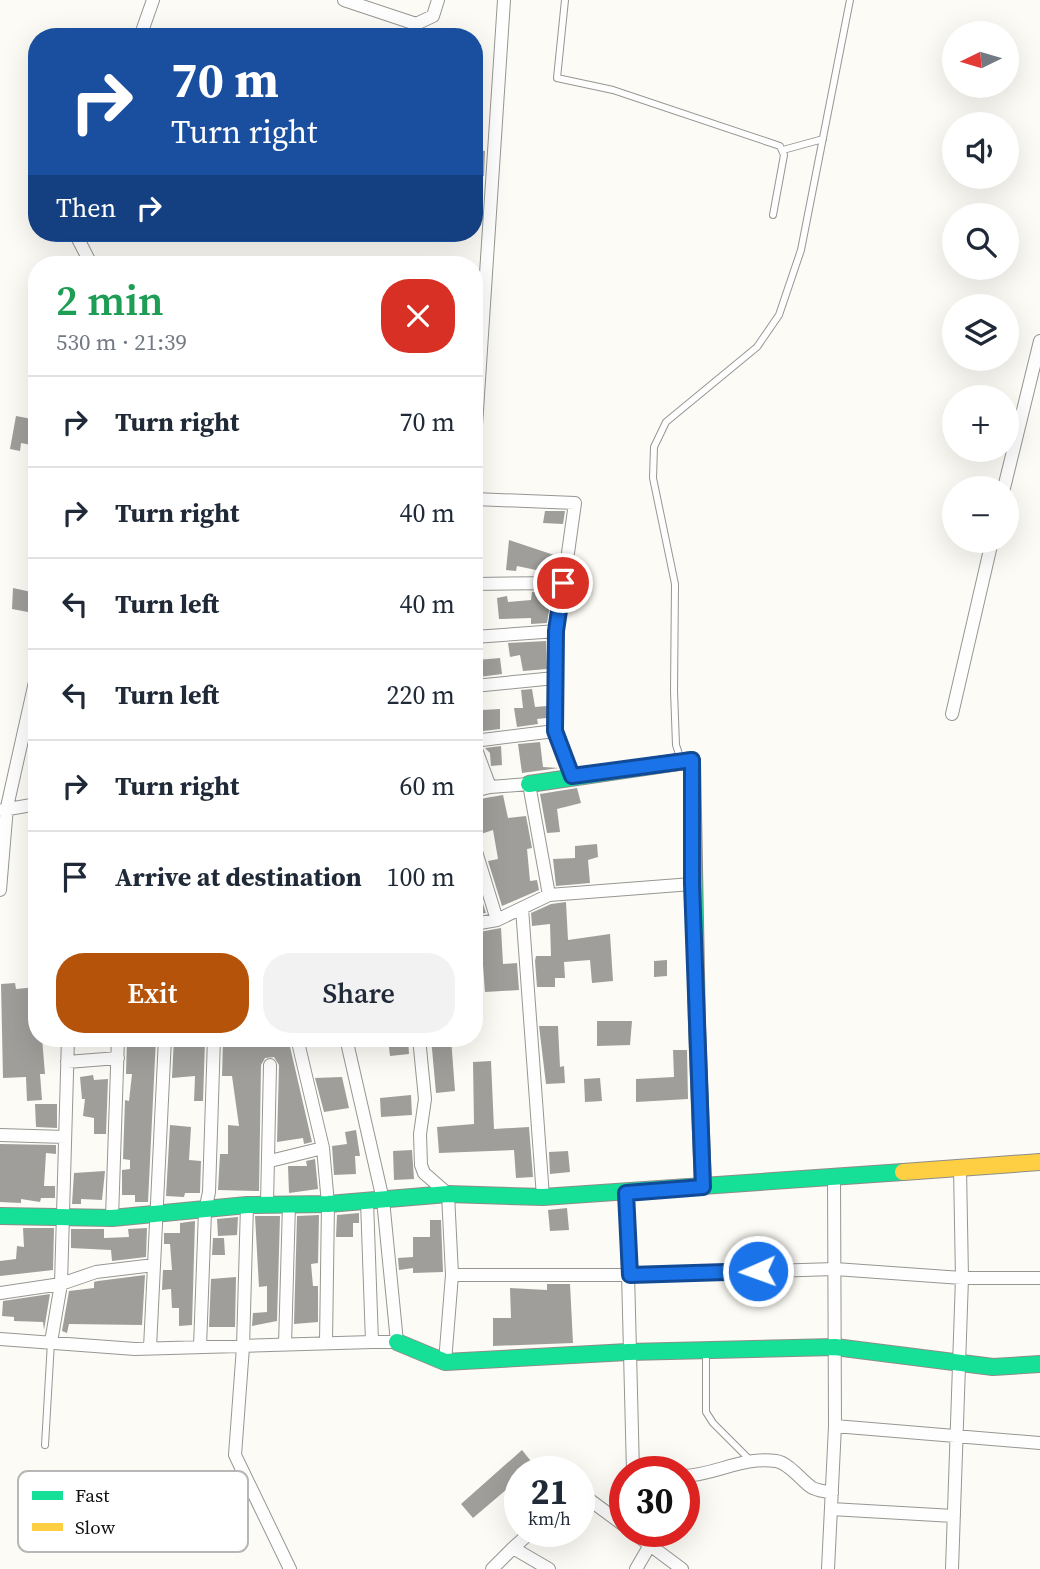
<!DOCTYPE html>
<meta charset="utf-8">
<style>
body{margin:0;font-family:"Source Serif 4",serif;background:#f2f2f3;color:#1f2937;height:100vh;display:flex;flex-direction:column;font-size:26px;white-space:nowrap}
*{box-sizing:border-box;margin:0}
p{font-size:23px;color:#747a83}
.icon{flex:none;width:38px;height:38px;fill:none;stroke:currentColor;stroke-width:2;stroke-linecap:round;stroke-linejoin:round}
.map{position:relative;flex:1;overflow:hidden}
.side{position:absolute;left:28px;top:256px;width:455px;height:791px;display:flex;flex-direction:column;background:#fff;border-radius:28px;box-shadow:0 7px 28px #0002}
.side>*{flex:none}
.hud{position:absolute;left:28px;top:28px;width:455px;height:214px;border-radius:28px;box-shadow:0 7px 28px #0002;background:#1a4fa0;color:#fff;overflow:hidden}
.needle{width:46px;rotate:265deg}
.tools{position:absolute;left:942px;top:21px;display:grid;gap:14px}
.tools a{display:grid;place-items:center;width:77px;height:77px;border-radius:50%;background:#fff;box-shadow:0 7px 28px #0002;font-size:35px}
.speed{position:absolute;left:504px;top:1456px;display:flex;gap:14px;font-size:35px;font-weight:700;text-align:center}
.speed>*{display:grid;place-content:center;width:91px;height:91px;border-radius:50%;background:#fff;box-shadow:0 7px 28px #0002;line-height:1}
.speed small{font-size:18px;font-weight:400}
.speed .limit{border:10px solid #d22;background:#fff;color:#111}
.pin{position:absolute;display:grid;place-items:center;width:60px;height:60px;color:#fff;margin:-30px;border:4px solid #fff;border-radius:50%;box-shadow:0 2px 7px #0007}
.me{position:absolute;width:77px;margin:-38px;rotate:268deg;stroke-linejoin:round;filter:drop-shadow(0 0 5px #0008)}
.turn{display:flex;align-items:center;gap:24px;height:147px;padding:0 28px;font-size:32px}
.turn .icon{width:91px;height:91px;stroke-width:2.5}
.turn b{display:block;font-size:49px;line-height:60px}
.then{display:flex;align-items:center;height:66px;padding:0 28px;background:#0003;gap:14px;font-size:26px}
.round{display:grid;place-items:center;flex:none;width:74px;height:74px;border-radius:28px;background:#f2f2f3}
.headline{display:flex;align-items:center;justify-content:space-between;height:119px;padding:0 28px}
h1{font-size:42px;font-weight:600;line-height:52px;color:#1e9e55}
.primary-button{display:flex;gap:14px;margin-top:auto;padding:14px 28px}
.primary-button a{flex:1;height:80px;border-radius:28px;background:#b45309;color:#fff;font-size:28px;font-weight:600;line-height:80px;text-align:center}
.primary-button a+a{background:#f2f2f3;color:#1f2937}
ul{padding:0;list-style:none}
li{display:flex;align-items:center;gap:21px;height:91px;padding:0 28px;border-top:2px solid #e0e1e3}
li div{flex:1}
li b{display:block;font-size:26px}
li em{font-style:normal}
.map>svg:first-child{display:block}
</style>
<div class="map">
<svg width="1040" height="1569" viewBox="0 0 1040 1569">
<rect width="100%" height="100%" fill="#fcfbf5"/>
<path fill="#a09e9a" d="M474,149L485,151L484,176L474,175Z
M16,416L37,420V446L21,443L20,451L10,449Z
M545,511H565L563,524L543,523Z
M509,540L557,556L555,574L517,566L516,571L506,570Z
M13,588L36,593L33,613L12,609Z
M532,592L552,593L547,623L531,624V618L499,619L497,598L507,596L508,602L531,600Z
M546,641L547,669L523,671L520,655L510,657L508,643Z
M500,658L502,674L479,677L477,660Z
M532,689L535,707L547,706V718L537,719L538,724L517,727L514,708H523L521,690Z
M500,709V729L483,731L482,710Z
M540,742L543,767L559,768L522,773L518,744Z
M501,746L502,765L491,766L490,753L485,748Z
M577,788L581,803L557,809L560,832L547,833L540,794Z
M503,795L508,818L526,816L532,848L527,849L530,881L537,880L539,890L502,906L488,861L498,859L493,830L478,835L474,821V800Z
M597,844L598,857L588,860L590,883L556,886L553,859L575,858V846Z
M474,876L486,913L474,915Z
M566,902L568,940L610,934L613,981L592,983L590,960L564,962L565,978H555V987H537L535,961L536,956H551L550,924L532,926L531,913L551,904Z
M501,928L503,964L517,963L519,990L485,992L483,965L474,966V933Z
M667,960V976L654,977V961Z
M15,983L16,989L37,987V1038H42L45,1074H40L42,1100L27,1101L26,1077L3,1078L1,984Z
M597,1021H632L630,1045L597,1046Z
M539,1026H558L560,1067L564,1066L565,1083L546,1084Z
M127,1038H156L148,1202H135V1195H122V1170L130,1169V1160L123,1159L125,1100L129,1101L132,1074H126Z
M174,1038L205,1041L203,1101H194L195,1076L172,1078Z
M228,1038H288L312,1142L304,1144L303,1138L277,1142L279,1065L274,1057L265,1058L261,1065L259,1191L218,1190L220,1154H228V1125L239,1126L232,1076H222L223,1041H228Z
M306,1038H325V1045L308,1047Z
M388,1038H408L409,1054L390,1056Z
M431,1038H451L455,1091L436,1093Z
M673,1050H687L688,1099L636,1102V1079L674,1077Z
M491,1061L494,1129L529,1127L533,1177L516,1178L514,1150L439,1153L437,1127L474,1124L473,1062Z
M93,1075L94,1080L108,1079L106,1134H94V1118L83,1116L85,1099H82L80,1077Z
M342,1077L349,1108L324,1112L315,1078Z
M600,1078L602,1101L585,1102L584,1079Z
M411,1095L412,1115L381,1117L380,1098Z
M35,1104H57V1128L36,1127Z
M170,1125L191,1127L189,1160L201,1161L200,1193H185L184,1197L166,1196Z
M356,1130L360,1156H355L356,1174L334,1175L332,1146L347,1144L345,1132Z
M0,1144L56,1145V1154L46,1153L44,1186H55V1198H41L40,1202L21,1199V1203L0,1202Z
M412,1150L414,1179L394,1180L393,1151Z
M568,1151L570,1172L550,1174L549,1152Z
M315,1159L318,1189L289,1193L288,1166H307L306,1161Z
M105,1171L102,1200L81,1199V1204H72L74,1173Z
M567,1208L569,1230L550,1231L548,1210Z
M359,1213V1223H353V1237H336L337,1215Z
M319,1215L318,1263L311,1264L313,1286H318V1322L294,1324L297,1216Z
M255,1216H280L277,1321L252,1326L253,1313L267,1312V1286L259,1287Z
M238,1217L237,1235L218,1236L217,1219Z
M430,1220H441L443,1272L413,1273V1268L399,1270L398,1258L413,1257V1237H430Z
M195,1221L192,1325L179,1326V1308H172L171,1289L162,1290L163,1270H172L170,1244H164V1233H180V1223Z
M23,1228H54L53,1270L0,1276V1261L16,1259L17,1246L24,1247Z
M147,1228L146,1257L112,1261L111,1250L71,1248V1229H104V1238L129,1237L128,1229Z
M213,1238H224L225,1255H212Z
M145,1275L142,1325L69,1324L67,1333L62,1331L69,1291L94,1288V1282L98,1281Z
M236,1277L235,1327H209L211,1279Z
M547,1284H570L573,1343L493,1346V1318H511L510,1288L547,1290Z
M50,1294L44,1330L43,1322L14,1321V1317L2,1316L3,1301Z
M522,1450L534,1465L526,1472H520V1478L473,1518L461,1504Z"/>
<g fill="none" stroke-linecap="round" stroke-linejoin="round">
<defs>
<path id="lane" d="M565,0L557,78L613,90L780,146L784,155L773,215
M416,24L424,37
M783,150L823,139
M681,760L676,745L674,691L675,584L653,478L654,447L666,422L757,347L779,315L801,250L850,0
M706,1352V1412L713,1423L750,1460
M45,1445L51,1342"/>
<path id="street" d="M344,0L416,24L433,16L438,0
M140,37L153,0
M75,233L91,264
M474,456L504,0
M1004,488L1040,341
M474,499L575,503L557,631L555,731L572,776
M474,584L563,583
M474,637L557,631
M474,686L555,678
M952,714L992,541
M474,741L555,731
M474,744L490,787L474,791
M3,810L37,804
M474,845L497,920L549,895L529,784L490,787
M0,890L7,807L37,673
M549,895L692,884
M522,908L543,1197
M474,924L497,920
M297,1038L323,1148L328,1204L326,1342
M346,1038L383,1200L397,1342H372L367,1201
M419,1038L425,1099L420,1134L421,1165L424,1173L448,1194L452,1275L445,1362
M67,1062L118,1058
M0,1135L65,1137
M270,1161L323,1148
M834,1177L835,1426L1040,1443
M626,1193L633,1472
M267,1204L270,1065
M247,1205L243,1347L235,1455L290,1569
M112,1218L118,1038
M452,1275H630L835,1269L962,1278H1040
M0,1293L61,1284L96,1272L154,1265
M0,1339L135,1349L372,1342
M51,1342L61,1284L68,1038
M285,1345L289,1204
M200,1347L205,1211L209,1192L214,1038
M150,1348L165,1038
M684,1476C716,1475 742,1456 776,1461C789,1463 800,1479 811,1487C817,1491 825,1491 832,1493
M579,1492L625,1526
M831,1509L954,1516
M631,1531L682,1569
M513,1548L532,1531
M492,1569L513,1548L549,1569
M636,1569L650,1545
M828,1569L835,1426
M952,1569L962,1278L960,1168"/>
<path id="fast" d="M529,784L692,760L697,1027
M0,1216L112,1218L247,1205L328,1204L448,1194L543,1197L903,1172
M397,1342L445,1362L628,1352L835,1347L993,1367L1040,1364"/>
<path id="slow" d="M697,1027L703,1187
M903,1172L1040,1162"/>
</defs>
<use href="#lane" stroke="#969693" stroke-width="8"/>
<use href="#street" stroke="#969693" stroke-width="14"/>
<use href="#fast" stroke="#8d8c8a" stroke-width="18"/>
<use href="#slow" stroke="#8d8c8a" stroke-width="18"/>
<use href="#lane" stroke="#fffefe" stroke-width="6"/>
<use href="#street" stroke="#fffefe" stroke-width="12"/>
<use href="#fast" stroke="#16e098" stroke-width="16"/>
<use href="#slow" stroke="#ffcf43" stroke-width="16"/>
</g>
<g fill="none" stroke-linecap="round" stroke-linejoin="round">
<defs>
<path id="route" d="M563,583L556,631L555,731L572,776L692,760V884L703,1187L626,1193L630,1275L758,1271"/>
</defs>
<use href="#route" stroke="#114b97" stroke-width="18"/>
<use href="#route" stroke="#1a73e8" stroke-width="12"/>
</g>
<rect x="18" y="1471" width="230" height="81" rx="10" fill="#fff" stroke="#b7b7b7" stroke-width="2"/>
<rect x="32" y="1491" width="31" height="9" fill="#16e098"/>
<rect x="32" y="1523" width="31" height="8" fill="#ffcf43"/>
<g font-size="19" fill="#101010">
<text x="75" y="1502">Fast</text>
<text x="75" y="1534">Slow</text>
</g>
</svg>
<div class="tools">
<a><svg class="needle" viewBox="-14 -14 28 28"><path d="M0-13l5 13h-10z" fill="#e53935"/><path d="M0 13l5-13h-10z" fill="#747a83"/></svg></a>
<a><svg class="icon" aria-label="sound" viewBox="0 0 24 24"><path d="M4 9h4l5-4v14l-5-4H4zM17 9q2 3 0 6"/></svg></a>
<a><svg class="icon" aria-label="search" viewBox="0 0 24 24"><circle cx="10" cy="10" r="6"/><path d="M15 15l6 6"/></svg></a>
<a><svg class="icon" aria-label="layers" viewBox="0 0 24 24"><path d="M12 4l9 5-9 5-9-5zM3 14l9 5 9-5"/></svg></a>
<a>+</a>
<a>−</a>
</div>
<div class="speed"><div>21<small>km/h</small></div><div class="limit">30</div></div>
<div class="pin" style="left:563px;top:583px;background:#d93025"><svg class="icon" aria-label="arrive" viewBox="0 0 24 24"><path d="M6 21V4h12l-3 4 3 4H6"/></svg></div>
<svg class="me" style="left:758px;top:1271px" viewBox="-20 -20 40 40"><circle r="17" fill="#1a73e8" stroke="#fff" stroke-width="3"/><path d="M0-11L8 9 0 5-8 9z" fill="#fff"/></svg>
<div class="hud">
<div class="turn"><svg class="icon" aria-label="right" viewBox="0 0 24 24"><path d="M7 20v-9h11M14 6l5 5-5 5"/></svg><div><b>70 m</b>Turn right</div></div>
<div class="then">Then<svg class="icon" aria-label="right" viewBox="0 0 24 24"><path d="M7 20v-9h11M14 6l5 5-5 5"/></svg></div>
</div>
<section class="side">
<div class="headline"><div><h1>2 min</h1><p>530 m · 21:39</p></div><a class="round" style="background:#d93025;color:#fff"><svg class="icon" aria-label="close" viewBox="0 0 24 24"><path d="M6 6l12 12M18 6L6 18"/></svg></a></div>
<ul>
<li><svg class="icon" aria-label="right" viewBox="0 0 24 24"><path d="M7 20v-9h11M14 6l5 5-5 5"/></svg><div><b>Turn right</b></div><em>70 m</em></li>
<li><svg class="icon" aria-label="right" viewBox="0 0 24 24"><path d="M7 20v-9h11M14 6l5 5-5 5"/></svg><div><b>Turn right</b></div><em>40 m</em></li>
<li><svg class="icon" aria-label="left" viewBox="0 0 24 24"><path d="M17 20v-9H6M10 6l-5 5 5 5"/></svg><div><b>Turn left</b></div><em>40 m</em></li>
<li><svg class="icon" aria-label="left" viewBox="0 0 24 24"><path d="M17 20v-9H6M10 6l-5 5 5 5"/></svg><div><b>Turn left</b></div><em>220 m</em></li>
<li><svg class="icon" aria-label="right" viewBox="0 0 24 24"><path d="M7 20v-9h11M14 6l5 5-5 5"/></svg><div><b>Turn right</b></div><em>60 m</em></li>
<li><svg class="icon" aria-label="arrive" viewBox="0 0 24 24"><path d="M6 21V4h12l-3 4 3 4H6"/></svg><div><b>Arrive at destination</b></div><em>100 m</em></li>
</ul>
<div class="primary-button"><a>Exit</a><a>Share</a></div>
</section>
</div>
